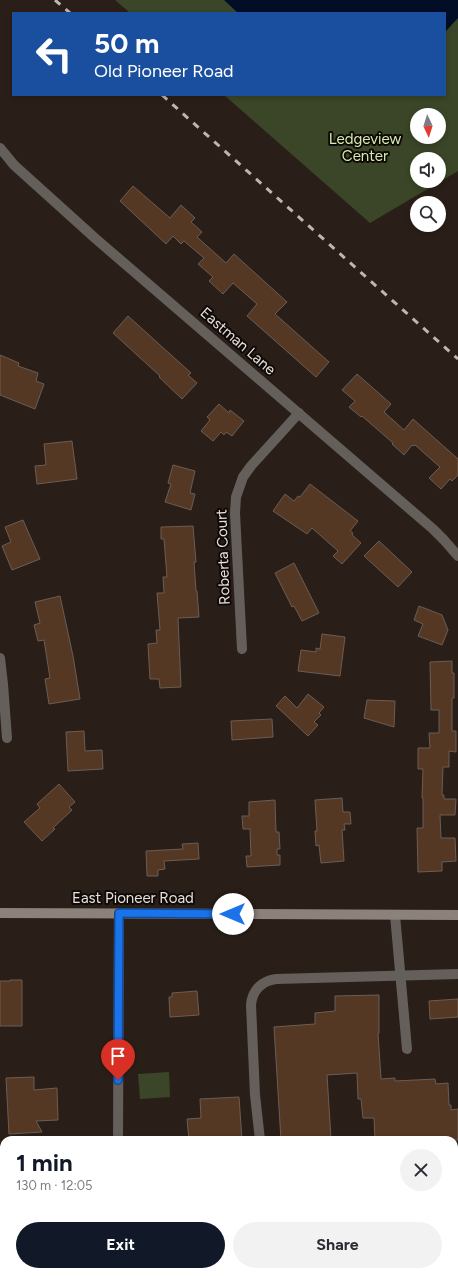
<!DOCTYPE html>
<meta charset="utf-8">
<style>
body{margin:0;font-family:Figtree,sans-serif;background:#f2f2f3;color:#2b2b33;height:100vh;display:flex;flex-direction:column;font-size:15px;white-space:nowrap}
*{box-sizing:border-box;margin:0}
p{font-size:13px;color:#7c7c81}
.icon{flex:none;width:22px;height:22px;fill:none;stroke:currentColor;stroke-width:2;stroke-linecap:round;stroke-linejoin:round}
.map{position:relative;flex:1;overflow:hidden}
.panel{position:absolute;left:0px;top:1136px;width:458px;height:140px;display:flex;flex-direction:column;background:#fff;border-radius:12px 12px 0 0;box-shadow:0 2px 6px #0003}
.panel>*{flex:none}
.hud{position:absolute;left:12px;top:12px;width:434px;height:84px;border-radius:0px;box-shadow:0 2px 6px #0003;background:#1a4fa0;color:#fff;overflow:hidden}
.needle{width:26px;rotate:176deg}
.controls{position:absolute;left:410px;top:108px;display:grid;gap:8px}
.controls a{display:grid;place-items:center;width:36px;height:36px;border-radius:50%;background:#fff;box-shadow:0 2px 6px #0003;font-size:20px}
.pin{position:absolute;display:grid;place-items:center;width:34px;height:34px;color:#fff;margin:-41px -17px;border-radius:50% 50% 50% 0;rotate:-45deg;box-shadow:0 0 4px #0007}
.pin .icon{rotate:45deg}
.me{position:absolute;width:44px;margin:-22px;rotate:270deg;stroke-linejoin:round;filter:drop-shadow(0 0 3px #0008)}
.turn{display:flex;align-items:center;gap:14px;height:84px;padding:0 16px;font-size:18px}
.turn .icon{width:52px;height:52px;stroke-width:2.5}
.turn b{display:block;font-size:28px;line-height:34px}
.round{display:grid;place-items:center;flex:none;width:42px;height:42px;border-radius:21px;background:#f2f2f3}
.headline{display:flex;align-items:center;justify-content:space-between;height:68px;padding:0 16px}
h1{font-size:24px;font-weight:700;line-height:30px;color:#111827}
.button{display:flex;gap:8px;margin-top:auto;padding:8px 16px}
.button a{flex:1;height:46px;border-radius:24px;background:#111827;color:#fff;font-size:16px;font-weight:700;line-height:46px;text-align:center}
.button a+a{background:#f2f2f3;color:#2b2b33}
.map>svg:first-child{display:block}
</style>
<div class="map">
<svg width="458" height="1276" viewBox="0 0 458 1276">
<rect width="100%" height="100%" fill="#2a1f18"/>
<path fill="#3a4627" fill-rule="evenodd" d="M115,0H458V171L370,223L224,95H445V13H130ZM417,115H439V137H417ZM417,159H439V181H417Z
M169,1072L170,1097L140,1099L138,1074Z"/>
<path fill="#020e25" d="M224,0H458V18L445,32V13H238Z"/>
<path fill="#553823" stroke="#6a5d55" d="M133,186L170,218L181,205L195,218L191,222L202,232L197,237L226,263L234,254L287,302L275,314L329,362L316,377L247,316L257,304L233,283L223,294L209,281L213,277L198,264L204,258L184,241L181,244L173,236L166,244L120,201Z
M128,316L191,373L188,375L197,383L182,399L159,377L160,376L113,333Z
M0,355L19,363L18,366L38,373L36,381L44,384L35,409L0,395Z
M357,374L391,404L384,412L404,430L413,419L458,459V475L452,481L450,479L441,489L429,478L440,467L415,445L413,446L412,445L404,455L392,444L393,443L362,416L361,417L349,407L355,401L342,390Z
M219,404L229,413L230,410L244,421L232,436L226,432L224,435L221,432L213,441L201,431L210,420L207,417Z
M72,441L77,479L37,484L35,466L46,465L44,444Z
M173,465L195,471L190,493L195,494L191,510L165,502L171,484L168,483Z
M310,484L358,521L350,531L353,533L352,535L361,543L342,564L333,556L338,551L312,528L307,534L273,511L285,494L294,501L298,496L300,497Z
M23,520L40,559L12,570L2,546L11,542L5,527Z
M193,526L196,562H194L196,591H197L199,617L178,618L181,687L160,688L159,679H150L148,644L157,643L156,630H160L157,593H164L163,577H167L164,539H161V527Z
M379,541L412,572L398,587L364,556Z
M294,563L319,613L302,621L294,606L292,607L275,573Z
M60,596L73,656L80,699L49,704L45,679L50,678L44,640L38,641L34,625L40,623L35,602Z
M419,606L442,615L448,630L442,645L418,636L423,624L414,620Z
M322,634L345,637L340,676L298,671L301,650L316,652V648L320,649Z
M452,661V673H454V698H452V731H456V752L449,751V767H443L442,795H444V799H456L455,815H440L441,838H455L456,861L442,862V871L418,872L417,828H423V798H422L423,769H418V748H430L429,733H439V710H431L430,662Z
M308,694L324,707L319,713L321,715L314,722L318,725L308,736L276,706L285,696L297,708Z
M367,700L395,701L394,727L364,718Z
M272,719L273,737L232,740L231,721Z
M84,731L85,751L102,750L103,769L68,771L66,732Z
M59,784L75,802L69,807L72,810L53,828L55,829L42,841L24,822L40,808L37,804Z
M342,798L343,812H350L351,824H344L345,830H342L344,861L321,863L319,845L316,846L315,831H317L315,800Z
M275,800L276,832H279L280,849H277V855H280V865L247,867L246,856H251L250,829H243L242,816H249V802Z
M198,843L199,859L164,861L165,869L158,870V876H147L146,851L183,849L182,844Z
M10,980H22V1026H0V981H10Z
M197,991L199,1015L170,1017L169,997H172V993Z
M379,995V1033H378L381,1079L395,1078V1081L435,1079L436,1084L448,1083L449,1105H451V1110L458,1109V1140H375L374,1118H363L361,1099H358L357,1073L327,1075L331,1139L281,1140L274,1027L315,1024V1013L335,1011V996Z
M458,999V1017L430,1019L429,1001Z
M34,1077V1090L57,1088L58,1120L36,1121L42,1132L9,1134L6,1078Z
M239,1097L242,1140H189L187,1119L201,1118L200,1099Z"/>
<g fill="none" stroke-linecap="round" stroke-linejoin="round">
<path stroke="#655f5b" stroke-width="10" d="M0,148L14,165L96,239L433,529L444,540L458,556
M242,649L235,513L236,497L243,477L251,466L299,413
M0,658L3,684L7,738
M395,915L407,1049
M118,1140L119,913
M260,1140L255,1095L251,1005C252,991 261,981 276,979L458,974
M454,1170H458
M0,1261L4,1258"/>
<path stroke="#8b827c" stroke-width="10" d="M0,913L458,915"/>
<path stroke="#beb6b1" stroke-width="3" stroke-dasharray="7 7" stroke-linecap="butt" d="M55,0L70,13
M162,95L458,359"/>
</g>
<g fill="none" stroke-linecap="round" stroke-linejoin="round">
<defs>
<path id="route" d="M118,1080L119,913L233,914"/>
</defs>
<use href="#route" stroke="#114b97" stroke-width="10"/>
<use href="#route" stroke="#1a73e8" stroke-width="7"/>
</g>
<g text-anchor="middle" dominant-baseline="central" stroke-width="4" stroke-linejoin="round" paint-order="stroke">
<g font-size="15" fill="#d5edb1" stroke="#0f0a07">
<text x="365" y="139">Ledgeview<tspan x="365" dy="17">Center</tspan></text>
</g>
<g font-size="15" fill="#e7e0db" stroke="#0f0a07">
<text transform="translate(238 341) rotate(41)">Eastman Lane</text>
<text transform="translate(223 557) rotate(-92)">Roberta Court</text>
<text x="133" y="898">East Pioneer Road</text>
</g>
</g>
</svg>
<div class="controls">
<a><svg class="needle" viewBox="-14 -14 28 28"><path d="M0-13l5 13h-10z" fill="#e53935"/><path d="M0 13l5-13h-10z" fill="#7c7c81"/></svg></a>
<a><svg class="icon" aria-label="sound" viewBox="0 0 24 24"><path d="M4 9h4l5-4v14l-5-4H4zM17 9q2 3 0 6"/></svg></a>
<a><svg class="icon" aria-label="search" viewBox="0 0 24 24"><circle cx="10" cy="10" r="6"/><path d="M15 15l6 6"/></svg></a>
</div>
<div class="pin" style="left:118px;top:1080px;background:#d93025"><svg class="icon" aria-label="arrive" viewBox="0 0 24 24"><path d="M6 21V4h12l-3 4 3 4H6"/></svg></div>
<svg class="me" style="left:233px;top:914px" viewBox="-20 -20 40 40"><circle r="19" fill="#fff"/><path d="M0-13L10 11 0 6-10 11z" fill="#1a73e8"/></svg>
<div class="hud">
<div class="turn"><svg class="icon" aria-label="left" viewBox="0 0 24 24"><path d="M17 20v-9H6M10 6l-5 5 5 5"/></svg><div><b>50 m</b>Old Pioneer Road</div></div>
</div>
<section class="panel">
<div class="headline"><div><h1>1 min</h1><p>130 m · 12:05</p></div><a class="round"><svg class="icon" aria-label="close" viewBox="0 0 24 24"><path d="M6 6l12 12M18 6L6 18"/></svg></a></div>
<div class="button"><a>Exit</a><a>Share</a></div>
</section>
</div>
